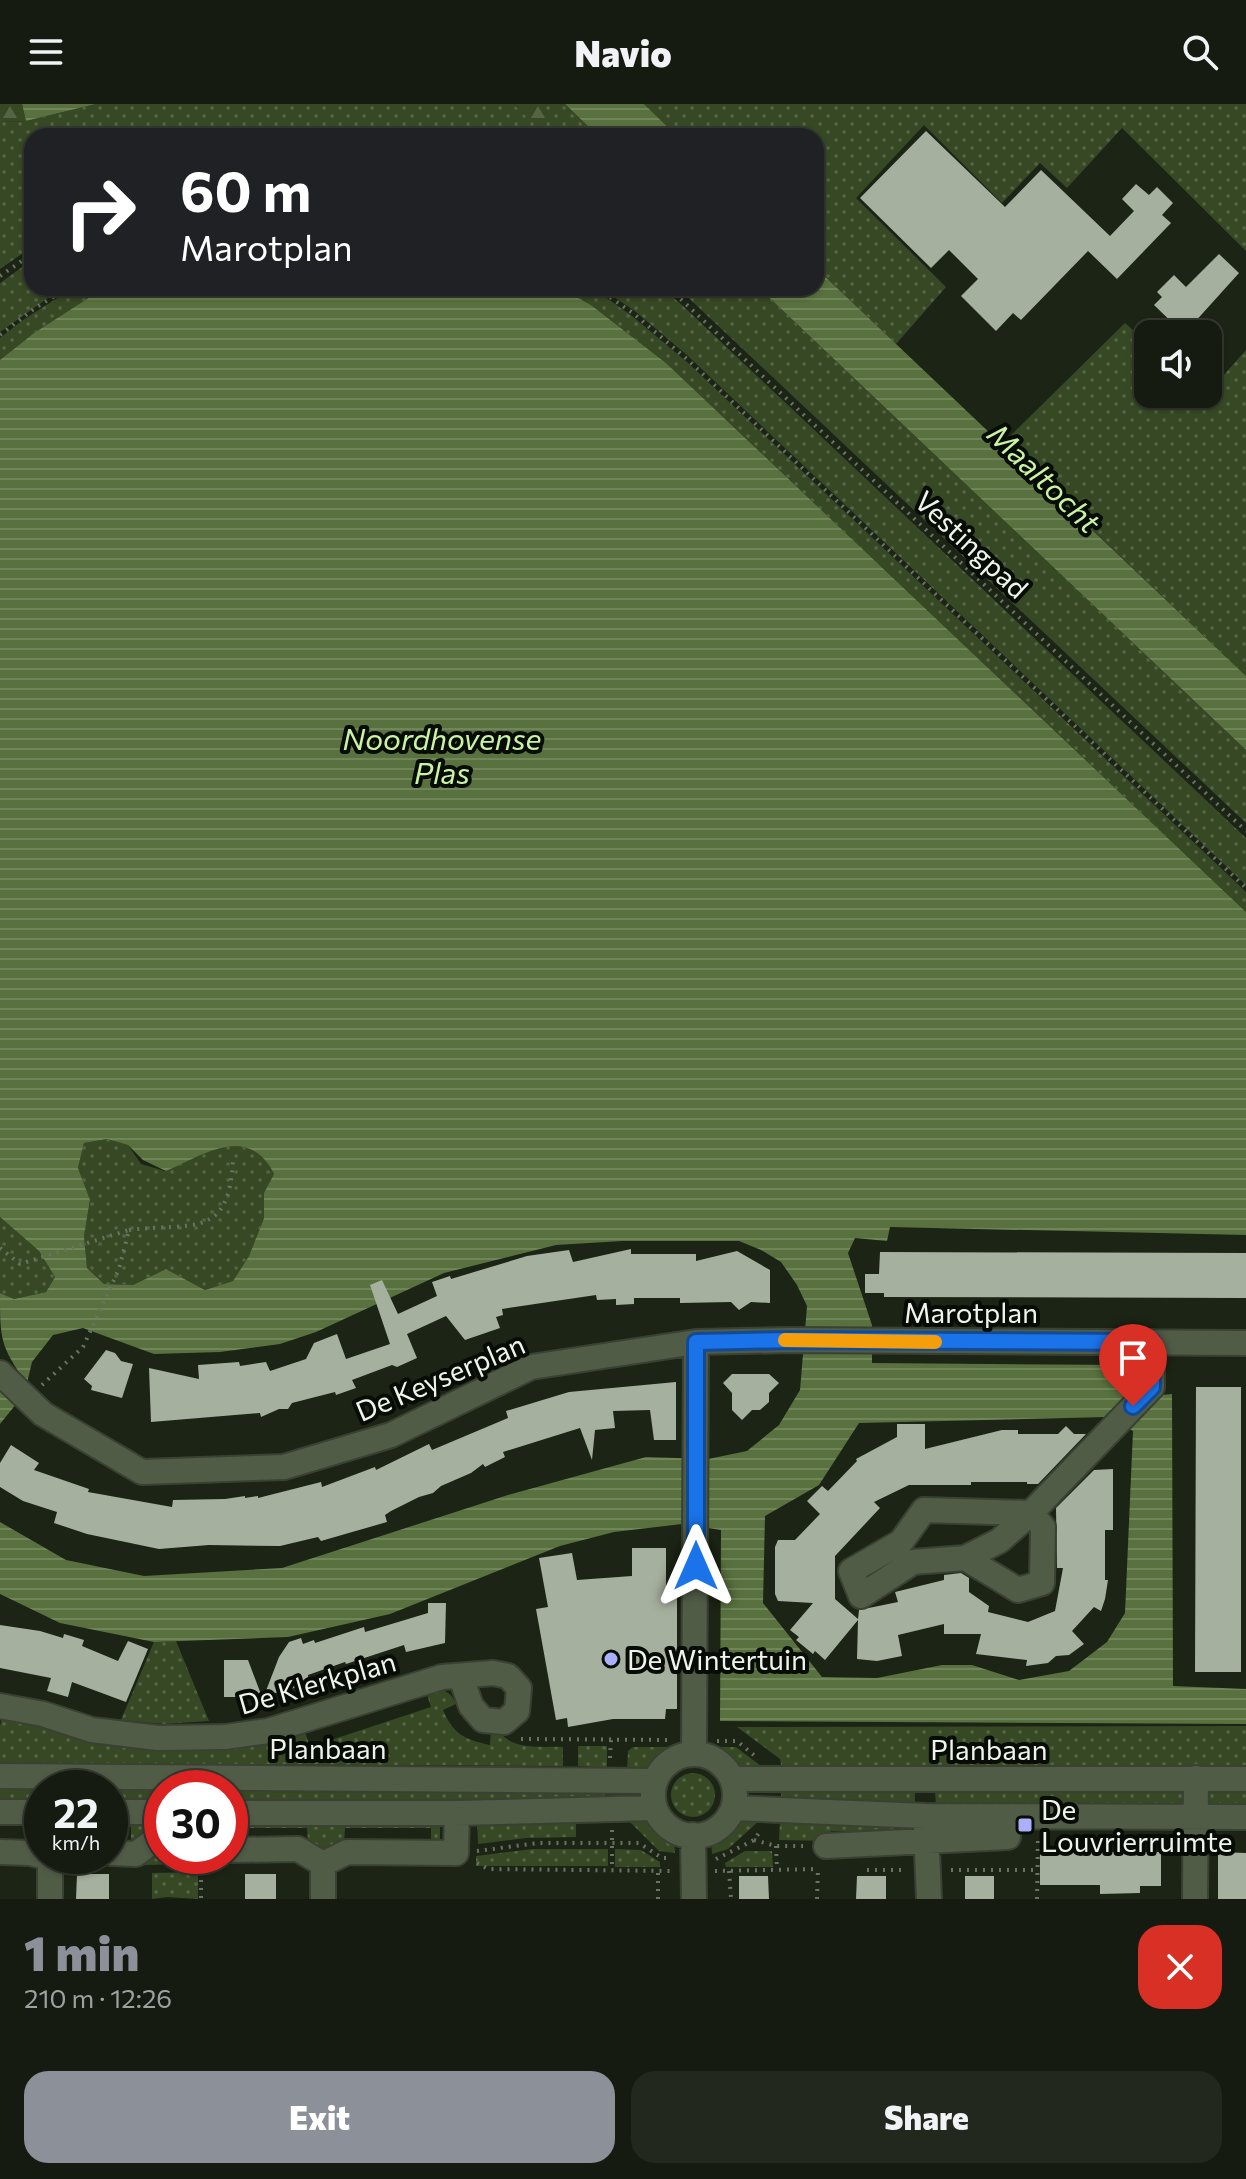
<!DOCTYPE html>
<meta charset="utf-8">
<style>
body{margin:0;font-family:Commissioner,sans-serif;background:#22281e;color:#f1f3f6;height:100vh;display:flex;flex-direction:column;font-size:30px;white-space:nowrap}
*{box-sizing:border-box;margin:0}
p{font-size:26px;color:#9da19f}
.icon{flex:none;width:44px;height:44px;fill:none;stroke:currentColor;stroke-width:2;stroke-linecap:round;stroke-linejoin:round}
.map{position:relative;height:1795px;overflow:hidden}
.details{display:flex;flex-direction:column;background:#151b10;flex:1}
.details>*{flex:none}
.top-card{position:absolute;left:24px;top:24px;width:800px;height:168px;border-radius:24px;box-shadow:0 2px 6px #0004,0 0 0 2px #343930;background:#202124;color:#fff;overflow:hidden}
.controls{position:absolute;left:1134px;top:216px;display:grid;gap:16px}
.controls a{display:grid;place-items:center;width:88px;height:88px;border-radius:16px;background:#151b10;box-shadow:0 2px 6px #0004,0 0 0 2px #343930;font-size:40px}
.speed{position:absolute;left:24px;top:1666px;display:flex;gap:16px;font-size:40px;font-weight:700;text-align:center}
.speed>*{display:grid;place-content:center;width:104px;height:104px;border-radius:50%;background:#151b10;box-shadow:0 2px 6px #0004,0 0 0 2px #343930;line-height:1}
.speed small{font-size:20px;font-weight:400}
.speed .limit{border:12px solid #d22;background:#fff;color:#111}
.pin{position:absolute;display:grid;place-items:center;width:68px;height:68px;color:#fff;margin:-82px -34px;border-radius:50% 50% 50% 0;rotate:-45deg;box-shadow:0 0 8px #0007}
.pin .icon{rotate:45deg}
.me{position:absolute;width:88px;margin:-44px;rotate:0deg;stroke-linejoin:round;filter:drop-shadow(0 0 6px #0008)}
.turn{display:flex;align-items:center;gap:28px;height:168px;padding:0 24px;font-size:36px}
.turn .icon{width:104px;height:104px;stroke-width:2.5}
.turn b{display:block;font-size:56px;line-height:68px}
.round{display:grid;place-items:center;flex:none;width:84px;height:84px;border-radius:24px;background:#22281e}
.overview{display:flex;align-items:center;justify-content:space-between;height:136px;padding:0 24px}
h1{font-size:48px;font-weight:800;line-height:60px;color:#8c9099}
.button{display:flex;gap:16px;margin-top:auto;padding:16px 24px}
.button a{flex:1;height:92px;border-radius:24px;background:#8c9099;color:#fff;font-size:32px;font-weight:800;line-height:92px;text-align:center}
.button a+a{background:#22281e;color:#f1f3f6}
header{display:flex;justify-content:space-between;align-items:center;height:104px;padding:0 24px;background:#151b10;font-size:36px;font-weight:800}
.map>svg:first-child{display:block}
</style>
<header><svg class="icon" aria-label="menu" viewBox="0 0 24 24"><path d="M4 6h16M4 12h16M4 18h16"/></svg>Navio<svg class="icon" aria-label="search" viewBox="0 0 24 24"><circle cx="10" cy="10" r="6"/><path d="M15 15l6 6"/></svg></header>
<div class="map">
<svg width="1246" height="1795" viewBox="0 0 1246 1795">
<defs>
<pattern id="grass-dots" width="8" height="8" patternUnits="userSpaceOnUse" patternTransform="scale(2)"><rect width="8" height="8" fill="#374924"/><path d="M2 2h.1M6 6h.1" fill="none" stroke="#546444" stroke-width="1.8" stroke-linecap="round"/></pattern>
<pattern id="forest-firs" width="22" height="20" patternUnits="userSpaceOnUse" patternTransform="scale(2)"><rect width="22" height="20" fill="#374924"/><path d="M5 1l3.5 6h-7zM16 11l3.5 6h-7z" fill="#546444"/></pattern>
<pattern id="water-rules" width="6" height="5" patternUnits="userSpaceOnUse" patternTransform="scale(2)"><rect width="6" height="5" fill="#58713e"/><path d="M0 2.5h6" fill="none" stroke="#70865a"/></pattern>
</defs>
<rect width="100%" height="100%" fill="#1c2415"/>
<path fill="url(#grass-dots)" d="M96,0H565L598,32H32V143L0,165V18L26,17Z
M644,0H1246V147L1122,24L1067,84L1040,59L1002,99L924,21L856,94L946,183L896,240L816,164V32H677Z
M32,156V184H62L0,228V179Z
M73,184H104L34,229L0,256V234L23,216Z
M560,184L594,185L632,212L687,258L1246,788V808L666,259L591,201Z
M601,184H662L682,201L1246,734V781L688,252L636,208Z
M678,184H759L1246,646V719Z
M1125,219L1148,240V290L1205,292L1246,246V572L1002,340Z
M107,1035L128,1041L141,1060L165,1067C204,1051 248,1019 274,1070L264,1089V1114L249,1152L233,1177L205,1186L166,1165L133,1181L104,1180L87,1164L84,1132L90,1097L78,1064L84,1039Z
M0,1113L39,1147L55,1173L46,1188L14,1195L0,1189Z
M176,1537L209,1617L164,1620L121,1616L154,1538Z
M436,1584C447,1587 452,1590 456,1600L443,1606C454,1631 464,1635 490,1641L491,1626L499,1627C513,1647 540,1642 563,1643V1662L0,1659V1622L3,1609L115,1640L305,1628L310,1643L431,1603L426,1588Z
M1246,1622V1666H782L780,1655L737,1623Z
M578,1642H607V1664L578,1662Z
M633,1643H676V1644L647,1663L627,1668L628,1647Z
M712,1643H736L761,1662V1668L744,1665L711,1644Z
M671 1691a22 22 0 1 1 44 0a22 22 0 1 1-44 0Z
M0,1679L605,1684V1697L230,1698V1684H162V1698H110V1684H42V1698H0Z
M943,1681L1175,1682L1184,1689V1702L936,1701L935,1688Z
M909,1682L915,1688V1703L781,1698V1683Z
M1212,1683H1246V1701H1204V1688Z
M440,1715V1738H431V1724H345L344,1738L325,1745L308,1738L307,1724H230V1716Z
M643,1715L674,1736L675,1749L659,1747L628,1716Z
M780,1715L895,1718V1727H831L830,1737L779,1736Z
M110,1716H162V1722L143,1729L131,1738V1723H110Z
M743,1716H760L728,1745L712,1750L711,1737Z
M477,1717H576V1733L526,1734L478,1740Z
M162,1745V1752H183L189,1760L143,1761L151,1750Z
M533,1745H608V1762H476V1752Z
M615,1745L641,1746L660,1758V1763H615Z
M745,1747H772L773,1763H726L725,1759Z
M198,1768V1795L167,1793L152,1795V1769Z"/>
<path fill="url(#forest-firs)" d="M0,0H22L26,17L0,18Z
M513,0H539L547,8L546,22L540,25Z"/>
<path fill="url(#water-rules)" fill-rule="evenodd" d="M22,0H96L26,17Z
M565,0H644L677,32H598Z
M816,164L1246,572V646L759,184H816Z
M104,184H560L591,201L666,259L1246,808V1131L890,1123L887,1137L855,1134L848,1149L872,1221V1259L1124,1261L1125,1291L1152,1299L1161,1291L1172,1290L1173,1582L1246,1585V1620L720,1617L721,1426L682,1420L614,1428L560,1442L390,1510L288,1533L154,1538L60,1519L0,1490V1418L66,1456L144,1472L282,1464L508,1391L646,1353L708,1355L747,1347L779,1321L800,1286L807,1202L797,1181L781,1158L761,1146L739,1137H622L556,1141L444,1169L316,1228L280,1240L220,1248L154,1250L83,1224L53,1231L32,1258L27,1279C0,1243 0,1234 0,1189L14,1195L46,1188L55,1173L39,1147L0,1113V256L34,229ZM107,1035L128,1041L143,1056L166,1067C204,1051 248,1019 274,1070L264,1089V1114L249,1152L233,1177L205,1186L166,1165L133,1181L104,1180L87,1164L84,1132L90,1096L78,1064L84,1039ZM1106,1313L1133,1327L1125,1509L1107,1538L1069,1567L1019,1576L972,1561H942L877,1574L822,1573L763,1499L765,1412L819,1381L859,1319Z
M0,1284L17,1299L0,1320Z"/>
<path fill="#a6b09e" d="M926,27L1005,103L1041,66L1110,132L1134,107L1122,95L1136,80L1149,91L1157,83L1173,99L1162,111L1171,119L1117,175L1088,147L1021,216L1013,209L996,227L961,192L978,175L949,146L931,164L860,94Z
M1219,150L1239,169L1184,230L1154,201L1162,193L1157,188L1174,171L1186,183Z
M631,1145V1150H696V1157L737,1147L770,1166V1199L751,1198L739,1206L731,1198L680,1199V1194H634V1200L616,1201V1195L597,1196L596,1191L502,1205L503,1211L496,1213L500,1224L465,1236L446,1212L407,1230L417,1254L397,1263L392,1261L352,1276L356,1284L336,1291L335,1288L292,1299L288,1305H279L261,1313L260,1309L151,1318L149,1264L199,1275L198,1261L239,1258L240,1262L266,1258L270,1267L306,1255L314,1239L337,1230L346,1255L390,1240L370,1181L382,1176L398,1210L437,1192L432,1178L450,1172L451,1175L527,1152L569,1146L573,1158Z
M880,1148L1246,1149V1194L884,1193V1189H865V1170H879Z
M106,1246L115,1249L121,1257L133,1260L122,1294L91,1286L92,1282L84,1275Z
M732,1270H769L779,1279L769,1289V1298L760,1306H752L742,1316L732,1306V1289L723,1279Z
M676,1278V1336H654L650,1306L613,1307L615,1324L595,1326L592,1356L580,1324L503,1348L505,1353L485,1363L483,1360L471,1369L441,1382L433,1389L419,1393L391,1407L385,1411L387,1418L321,1437L318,1433L280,1442L209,1441L159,1445L87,1430L54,1419L57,1408L23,1397L0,1383V1359L11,1341L39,1359L34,1366L89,1385L88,1388L172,1403L173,1396L225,1395L245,1392V1394L258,1392V1394L321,1378L322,1383L375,1363L376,1366L429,1340L432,1346L508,1314L506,1307L569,1288Z
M1196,1283H1241V1568H1195Z
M897,1320H925V1345L1002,1326H1018V1330H1058L1066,1322L1074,1330H1086L1038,1380H1027V1378H971V1381H909L874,1398L880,1404L835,1452V1495L858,1515L859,1506L898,1498L895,1488L944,1476V1471L961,1469L969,1474V1488L989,1502L988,1508L1028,1518L1055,1507L1063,1464H1057L1056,1404L1094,1366L1113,1365V1426H1105V1476H1108L1105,1495L1101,1507L1094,1503L1072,1527L1084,1540L1069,1551L1056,1552L1048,1559L1026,1562L1027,1556L976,1550L981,1530H944V1520L898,1531L902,1552L877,1557L857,1555L858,1516L825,1556L815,1547L813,1550L796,1536L799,1533L790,1526L813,1499L778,1497L775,1490V1443L778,1436H795L820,1410L807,1397L822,1382L828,1387L857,1357L856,1355L897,1333Z
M632,1444H666V1493H677V1605H666L665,1615H613L568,1623L567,1614L556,1616L536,1505L548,1503L539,1454L572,1449L577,1476L632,1472Z
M428,1499H446L445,1539L406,1548L404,1541L346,1560L345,1558L308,1571L309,1580L264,1592L279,1553L289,1538L301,1534L303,1540L314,1536L315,1539L364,1523L365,1528L428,1509Z
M0,1521L40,1527L63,1534L64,1530L84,1536L82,1542L118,1557L128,1537L148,1545L126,1598L72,1578L68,1593L47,1587L51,1574L0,1564Z
M224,1556H248L262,1593H224Z
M1040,1748H1161V1782H1140V1789L1100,1790V1781H1040Z
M1218,1748L1246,1749V1795H1218Z
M77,1770H109V1795H76Z
M245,1770H276V1795H245Z
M739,1772H768L769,1795H739Z
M857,1772H886V1795H856Z
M965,1772H994V1795H965Z"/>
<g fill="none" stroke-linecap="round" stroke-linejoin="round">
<defs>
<path id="minor" d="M0,1269L43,1310L142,1368L284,1363L391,1331L531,1263L696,1238L792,1236L1246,1239
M924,1406L1031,1409L1043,1423L1042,1479L1018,1486L965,1454L913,1458L861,1492L851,1467L901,1438Z
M965,1454L999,1437L1031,1409L1152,1283V1238
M0,1602L43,1610L92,1626L158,1634L225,1633L268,1627L442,1573L493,1569L508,1572L519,1584L517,1607L504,1618L483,1616L471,1602L461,1573
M694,1650L696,1238
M653 1691a41 41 0 1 1 82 0a41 41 0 1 1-82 0Z
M0,1672L655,1677
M732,1675H1246
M733,1704L926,1712L1246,1713
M0,1708H42
M110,1708H162
M230,1709H457L655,1704
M926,1722L929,1795
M693,1731L694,1795
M826,1742L1008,1733
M230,1746L298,1745L323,1760L347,1748L456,1749L457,1709
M0,1748L30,1749L50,1754L59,1752
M110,1749L136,1750L156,1735L162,1734
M50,1795V1754
M323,1795V1760
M1195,1795L1196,1674"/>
</defs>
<use href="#minor" stroke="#3a4133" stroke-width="28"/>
<path stroke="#6b7265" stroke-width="4" stroke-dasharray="2 6" stroke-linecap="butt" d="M0,172L32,150
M597,184L634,210L688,256L1246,784
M669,184L1246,727
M0,231L35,204L68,184
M129,1126C191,1118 229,1137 233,1056
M0,1144L20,1160L129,1126L119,1165L83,1243L42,1281
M521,1635L672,1636
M717,1637H737L755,1652
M610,1654L611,1636
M612,1726V1766
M754,1736L776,1742H803
M776,1742L777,1766
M477,1747L538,1739H639L662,1754H671
M201,1752V1795
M716,1755L754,1736L761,1726
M477,1759L488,1765L671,1767
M867,1766H906
M951,1766H1037
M715,1767L818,1765
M729,1767L731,1795
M658,1795V1766
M817,1795L818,1765
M1037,1795L1038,1733"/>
<use href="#minor" stroke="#515c47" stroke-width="24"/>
</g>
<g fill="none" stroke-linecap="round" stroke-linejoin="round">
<defs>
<path id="route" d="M696,1462V1238L792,1236L1152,1238V1283L1133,1302"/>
</defs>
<use href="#route" stroke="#114b97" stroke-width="20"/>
<use href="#route" stroke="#1a73e8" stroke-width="14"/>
<path stroke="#f59e0b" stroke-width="14" d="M785,1236L935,1238"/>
</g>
<g fill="#aab0fb" stroke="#080c06" stroke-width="3">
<circle cx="611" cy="1555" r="8"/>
<rect x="1017" y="1713" width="16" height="16" rx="4"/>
</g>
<g text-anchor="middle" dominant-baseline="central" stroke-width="8" stroke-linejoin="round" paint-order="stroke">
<g font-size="28" fill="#eff5eb" stroke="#080c06">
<text transform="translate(972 440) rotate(43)">Vestingpad</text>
<text x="971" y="1208">Marotplan</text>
<text transform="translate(440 1273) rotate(-23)">De Keyserplan</text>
<text transform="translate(317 1578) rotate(-16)">De Klerkplan</text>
<text x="328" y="1644">Planbaan</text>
<text x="989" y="1645">Planbaan</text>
</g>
<g font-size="28" fill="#eff5eb" stroke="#080c06" text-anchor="start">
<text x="627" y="1555">De Wintertuin</text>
<text x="1041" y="1705">De<tspan x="1041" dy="32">Louvrierruimte</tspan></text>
</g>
<g font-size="30" font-style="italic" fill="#caf3a4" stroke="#080c06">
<text transform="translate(1045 373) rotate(44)">Maaltocht</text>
<text x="442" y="633">Noordhovense<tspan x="442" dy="34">Plas</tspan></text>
</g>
</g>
</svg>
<div class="controls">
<a><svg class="icon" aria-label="sound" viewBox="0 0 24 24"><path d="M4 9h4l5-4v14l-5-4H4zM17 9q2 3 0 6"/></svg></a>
</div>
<div class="speed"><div>22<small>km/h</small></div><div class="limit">30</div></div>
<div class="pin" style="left:1133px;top:1302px;background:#d93025"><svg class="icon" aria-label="arrive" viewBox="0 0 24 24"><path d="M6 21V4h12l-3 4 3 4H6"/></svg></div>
<svg class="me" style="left:696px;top:1462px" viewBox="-20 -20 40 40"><path d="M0-17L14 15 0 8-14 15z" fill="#1a73e8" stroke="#fff" stroke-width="4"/></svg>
<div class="top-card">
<div class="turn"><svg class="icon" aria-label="right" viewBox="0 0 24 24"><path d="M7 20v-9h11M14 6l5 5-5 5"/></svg><div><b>60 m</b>Marotplan</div></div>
</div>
</div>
<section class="details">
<div class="overview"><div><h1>1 min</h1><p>210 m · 12:26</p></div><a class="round" style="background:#d93025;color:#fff"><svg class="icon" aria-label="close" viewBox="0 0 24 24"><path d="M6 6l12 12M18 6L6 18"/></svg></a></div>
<div class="button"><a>Exit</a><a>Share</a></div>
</section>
